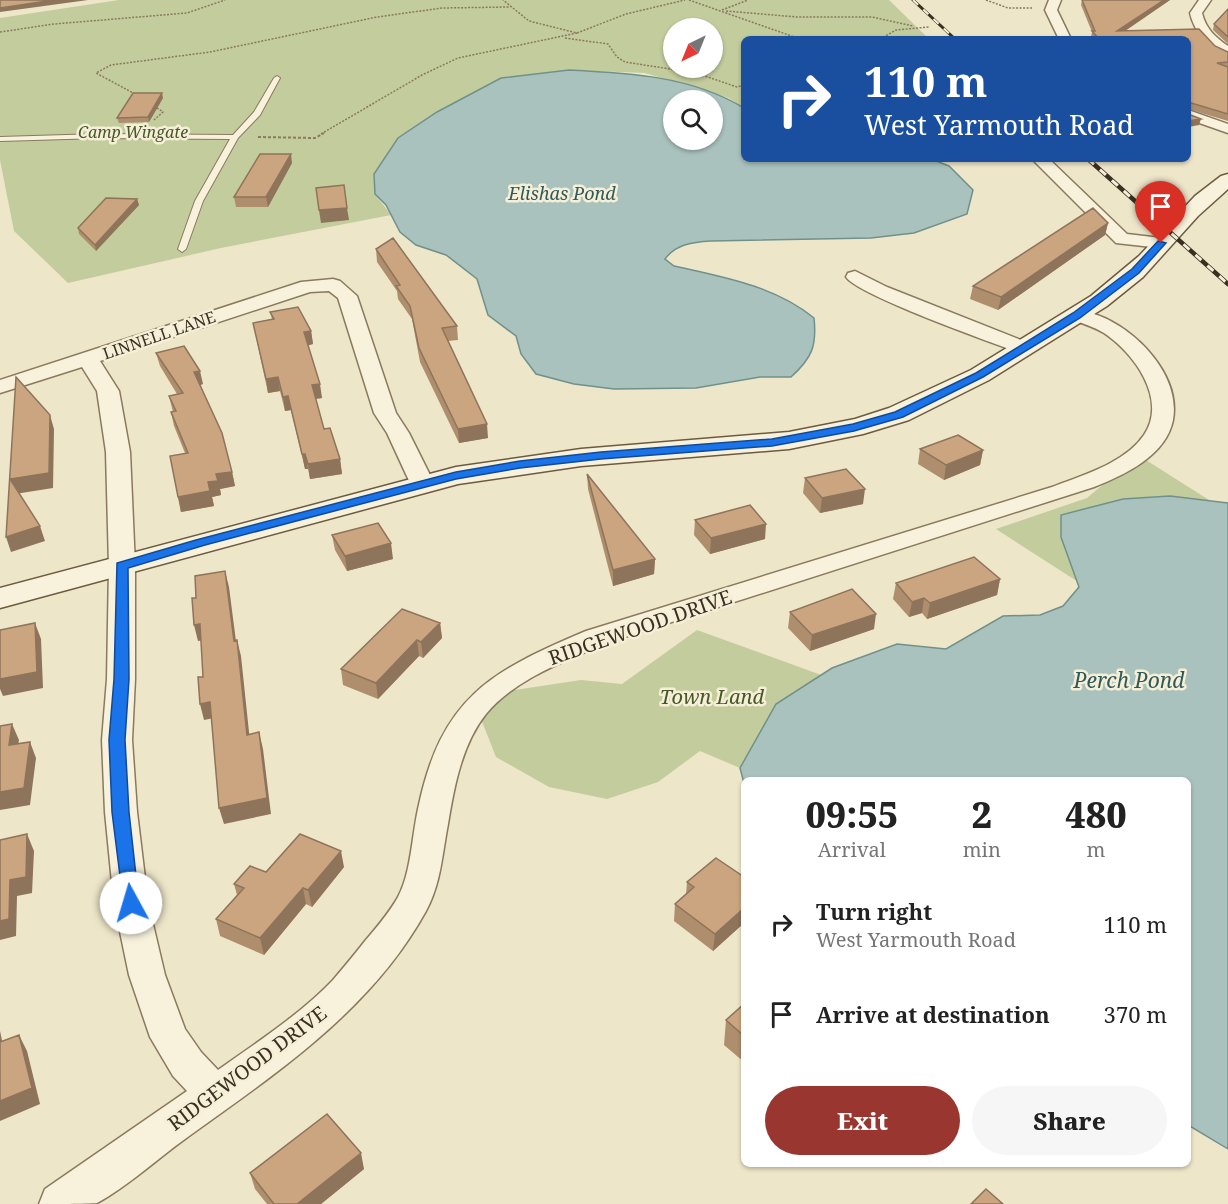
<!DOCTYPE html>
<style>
body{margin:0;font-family:"Noto Serif",serif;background:#f6f6f6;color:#222;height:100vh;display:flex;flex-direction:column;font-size:22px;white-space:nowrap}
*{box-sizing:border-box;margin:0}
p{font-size:20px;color:#767676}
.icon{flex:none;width:33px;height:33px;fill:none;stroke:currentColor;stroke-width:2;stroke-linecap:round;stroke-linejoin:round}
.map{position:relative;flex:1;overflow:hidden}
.side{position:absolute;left:741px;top:777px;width:450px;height:390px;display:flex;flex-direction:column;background:#fff;border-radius:9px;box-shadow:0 2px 4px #0004}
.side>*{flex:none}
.banner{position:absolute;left:741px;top:36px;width:450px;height:126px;border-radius:9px;box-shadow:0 2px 4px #0004;background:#1a4fa0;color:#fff;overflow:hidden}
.needle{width:39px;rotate:223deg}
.fabs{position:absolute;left:663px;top:18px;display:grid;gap:12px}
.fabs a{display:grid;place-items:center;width:60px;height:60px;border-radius:50%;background:#fff;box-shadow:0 2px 4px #0004;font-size:30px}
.pin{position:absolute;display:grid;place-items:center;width:51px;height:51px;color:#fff;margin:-62px -26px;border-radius:50% 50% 50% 0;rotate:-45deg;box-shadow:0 0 6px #0007}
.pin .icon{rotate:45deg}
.me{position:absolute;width:66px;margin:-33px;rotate:354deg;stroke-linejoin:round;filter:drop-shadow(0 0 4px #0008)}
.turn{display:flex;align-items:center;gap:21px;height:126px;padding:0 24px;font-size:27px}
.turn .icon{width:78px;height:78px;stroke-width:2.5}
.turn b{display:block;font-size:42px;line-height:51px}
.eta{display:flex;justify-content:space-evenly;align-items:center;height:102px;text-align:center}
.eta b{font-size:36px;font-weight:800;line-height:42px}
.button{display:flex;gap:12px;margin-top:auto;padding:12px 24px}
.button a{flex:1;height:69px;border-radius:36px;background:#98362f;color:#fff;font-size:24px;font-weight:800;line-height:69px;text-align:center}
.button a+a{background:#f6f6f6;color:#222}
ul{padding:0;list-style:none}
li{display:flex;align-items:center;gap:18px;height:90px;padding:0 24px}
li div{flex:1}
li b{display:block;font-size:22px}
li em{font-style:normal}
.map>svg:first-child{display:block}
</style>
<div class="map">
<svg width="1228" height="1204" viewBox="0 0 1228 1204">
<rect width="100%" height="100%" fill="#eee6c9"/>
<path fill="#c3cc9c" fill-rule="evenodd" d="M119,0H889L929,39H744V108L729,98L645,73L569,70L501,78L437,112L398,138L374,174L375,194L391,215L221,248L68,283L14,231L0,160V18ZM674,28H712V68H674Z
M1138,455L1228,512L1086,587L996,529L1087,498Z
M697,630L904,705L743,764L740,768L700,751L658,782L607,799L549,787L496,757L481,719L502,692L581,680L622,684Z"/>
<path fill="#a9c2bd" stroke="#70918b" stroke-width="1.5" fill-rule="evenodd" d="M569,70C630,73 691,76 744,108V159H931L949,166L973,190L967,214L914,233L871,238L711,241C693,242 676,244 665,259L674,266C723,277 775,286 814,318C817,346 812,358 791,377H760L696,388L614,389L574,384L536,374L521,354L516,336L488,315L477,279L446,255L416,245L400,232L386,205L375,194L374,174L398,138L437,112L501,78ZM674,100H712V140H674Z
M1170,496L1228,503V1149L1188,1125V780H744V783L740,768L776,704L832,668L897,644L946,649L1003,616L1040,615L1063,606L1079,587L1061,537V515L1123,499Z"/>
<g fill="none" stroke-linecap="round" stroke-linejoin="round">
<defs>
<path id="lane" d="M277,76L280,78L260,115L238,138L203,201L186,249L182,252L178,249L195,201L230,139L100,138L0,141V137L100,134L233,135L254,112L274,78Z"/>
<path id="street" d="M1049,0H1061L1057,10L1071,39H1059L1045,10Z
M1199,0H1211L1202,13C1206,29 1215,37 1228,46V56C1209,51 1194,31 1190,13Z
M1188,110L1228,124V133L1188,119Z
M1032,159H1049L1127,234L1161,238L1170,243L1161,248L1116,243Z
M855,271L887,287L1031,344L1034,348L1031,352H1017C988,341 858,295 846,277L848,273Z
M333,279L340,281L357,296L396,413L409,433L435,485L431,490L423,492L415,490L411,485L387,433L374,413L338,298L329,291L310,292L100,361L119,391L130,452L135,566V679L132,740L137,812L148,903L165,975L185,1029L201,1052L218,1070C256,1043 302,1013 333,980C344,967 355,954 365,941C377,927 389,913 398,897C411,873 412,836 418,809C441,698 489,672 586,631L1052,487C1083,475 1125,463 1144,435C1168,399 1134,353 1104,333C1094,327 1082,323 1070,319L1067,315L1070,311C1080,308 1088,312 1097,315C1136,329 1181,375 1173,420C1166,456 1124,475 1094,487L606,643C565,661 515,679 486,714C462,744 454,787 448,824C442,855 441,883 426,911C371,1011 275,1074 185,1139C157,1159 127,1187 97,1203C87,1204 52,1204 39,1204L45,1189L187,1091L173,1076L150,1037L129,975L114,903L105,812L102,740L107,679L109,566L106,452L97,391L82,367L0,393V380L301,282Z"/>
<path id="secondary" d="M1228,174V189L1198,216L1143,277L1107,306L989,380L909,420L863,434L789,449L581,466L458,484L0,608V588L456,467L581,449L789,432L855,419L889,408L971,370L1091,296L1139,256L1195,196L1221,176Z"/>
</defs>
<use href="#lane" stroke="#8a795e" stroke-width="2"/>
<use href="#street" stroke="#8a795e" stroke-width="3"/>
<use href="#secondary" stroke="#6c5a41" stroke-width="3"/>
<path stroke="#8a795e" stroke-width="1.5" stroke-dasharray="2 1.5" stroke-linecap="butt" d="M689,0L800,39
M986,0L1008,8H1032
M722,10L748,0
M726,11L797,17H872L913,26
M0,32L54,24L187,13L225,0
M577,33L626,14L685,0
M565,38L608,44L617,57L625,62L696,73L737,87L744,85
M880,39L896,30L929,27
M135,94L96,73L111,65L210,52L377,17L442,8L510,7
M154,106L163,112L154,120
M321,134L422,75L458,58L577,33L529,21L503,0"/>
<path stroke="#8a795e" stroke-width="2" stroke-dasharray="3 2" stroke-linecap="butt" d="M258,137L315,138L324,133"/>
<use href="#lane" fill="#f8f2dc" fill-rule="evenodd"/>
<use href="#street" fill="#f8f2dc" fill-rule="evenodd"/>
<use href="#secondary" fill="#f8f2dc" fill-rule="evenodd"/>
<defs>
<path id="rail-far1" d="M913,0L955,39"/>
<path id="rail" d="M1088,159L1228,284"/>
</defs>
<use href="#rail-far1" stroke="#3b2f21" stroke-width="3"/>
<use href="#rail" stroke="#3b2f21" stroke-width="4.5"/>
<use href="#rail-far1" stroke="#f5efd8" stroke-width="2" stroke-dasharray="7" stroke-linecap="butt"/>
<use href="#rail" stroke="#f5efd8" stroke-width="3" stroke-dasharray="8" stroke-linecap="butt"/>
</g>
<path fill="#af8e6e" d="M1082,0H1170L1125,31L1199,29L1215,46L1228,52V121L1188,109V110V39H1092L1091,37L1092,32L1081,5Z
M1228,9V44L1213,30L1214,24Z
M163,98L149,122L119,123L117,118Z
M292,163L268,207H236L234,197Z
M137,199L139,205L96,251L79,234L78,228Z
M1108,223L1105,235L998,310L970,299L973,286Z
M376,249L457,326L458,340L448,341L488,438L459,443L420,362L412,319L398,299L397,291L377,262Z
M270,312L311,331L313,344L308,345L322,398L315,399L324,429L340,459L342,474L310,479L308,469H305L291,410L285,411L280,391L268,393L253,323L272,319Z
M156,353L203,384L200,385L232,472L235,486L220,489L221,495L212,497L214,506L181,512L178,497L185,453L174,426L171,412H173L169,396L177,394L160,366Z
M920,449L983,450L980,465L944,480L918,464Z
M587,474L655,559L654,574L613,586L588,489Z
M805,478L863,504L820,513L803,493Z
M695,520L765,539L710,554L694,535Z
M332,535L393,559L347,571L335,550Z
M1000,579L997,595L927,619L922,613L909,617L893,599L896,583Z
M790,612L874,629L810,651L788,628Z
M440,623L442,638L423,658L419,656L378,699L343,685L341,669Z
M344,867L312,907L306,904L264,955L220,936L216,919L237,895L234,884L266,872Z
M744,877V923L713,951L674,921L675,904L686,894L687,882Z
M744,1004V1062L724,1045L726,1020Z
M364,1169L321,1204H267L255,1189L250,1173Z"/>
<path fill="#8e745a" d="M54,0H88L0,12V8Z
M1164,0H1170L1116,37L1117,31Z
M162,93L163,98L149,122L148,117Z
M1201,119L1199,125L1188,127V121Z
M291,154L292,163L268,207L266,197Z
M137,199L139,205L96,251L95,245Z
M347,208L349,220L321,223L319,210Z
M1108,223L1105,235L998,310L1001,297Z
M311,331L313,344L306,346L304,332Z
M200,371L203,384L197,386L194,372Z
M278,377L280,391L268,393L266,379Z
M320,384L322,398L314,399L312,385Z
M288,396L291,410L285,411L283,397Z
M50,415L54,429L53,488L15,494L10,479Z
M487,424L488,438L459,443L458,429Z
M983,450L980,465L944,480L946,465Z
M302,454H305L308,469H305Z
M340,459L342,474L310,479L308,464Z
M232,472L235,486L220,489L221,495L212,497L214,506L181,512L178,497L208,482L216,474Z
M865,489L863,504L820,513L822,498Z
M766,524L765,539L710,554L711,538Z
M40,526L45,541L11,552L6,537Z
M391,543L393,559L347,571L345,556Z
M655,559L654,574L613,586V570Z
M225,571L229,587L238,657L234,641Z
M1000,579L997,595L927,619L930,603Z
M924,598L922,613L909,617L912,602Z
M876,614L874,629L810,651L812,635Z
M35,623L41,639L43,688L3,696L0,689V679Z
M440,623L442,638L423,658L421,642Z
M200,624L204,640L198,641L194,625Z
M237,640L241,656L251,751L247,735Z
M417,640L419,656L378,699L376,683Z
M210,702L214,718L204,720L200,704Z
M12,724L19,740L15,761L9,745Z
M259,732L263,749L271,814L224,824L219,808Z
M30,742L36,758L30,805L0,810V792Z
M27,834L34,851L32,893L17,896L16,936L0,940V921L10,880Z
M341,851L344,867L312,907L308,890Z
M303,888L306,904L264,955L260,938Z
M744,908V923L713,951L715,934Z
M0,1031L6,1059L0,1046Z
M19,1035L27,1051L40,1104L0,1121V1101Z
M361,1153L364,1169L321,1204H297Z"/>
<path fill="#cba580" stroke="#8e745a" stroke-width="1.5" d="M0,0H54L0,8Z
M1082,0H1164L1117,31L1199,29L1215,46L1228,52V62L1217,63L1228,67V114L1188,102V111V39H1099L1092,31H1095Z
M1228,9V37L1214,24Z
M133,93H162L148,117L117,118Z
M1188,114L1201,119L1188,121Z
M260,154H291L266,197H234Z
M344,185L347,208L319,210L316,188Z
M106,198L137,199L95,245L78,228Z
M1093,208L1108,223L1001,297L973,286Z
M393,238L457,326L442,328L487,424L458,429L419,348L410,306L396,286L400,285L376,249Z
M298,307L311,331L304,332L320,384L312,385L324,429L330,428L340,459L308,464L305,454H302L288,396L283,397L278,377L266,379L253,323L274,319L270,312Z
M184,346L200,371L194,372L222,433L232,472L216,474L218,481L208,482L210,491L178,497L170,456L188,453L171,412L176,411L169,396L183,393L156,353Z
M16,377L50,415L49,473L10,479L40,526L6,537Z
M958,435L983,450L946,465L920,449Z
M846,469L865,489L822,498L805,478Z
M587,474L655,559L613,570Z
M750,505L766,524L711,538L695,520Z
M378,523L391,543L345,556L332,535Z
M974,557L1000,579L930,603L924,598L912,602L896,583Z
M225,571L234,641L237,640L247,735L259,732L267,798L219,808L210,702L200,704L198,677H203L200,624L194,625L192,598H196L195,576Z
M852,589L876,614L812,635L790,612Z
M402,609L440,623L421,642L417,640L376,683L341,669Z
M35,623L37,672L0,679V630Z
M12,724L9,745L30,742L24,788L0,792V726Z
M27,834L26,877L10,880L9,919L0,921V840Z
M300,834L341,851L308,890L303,888L260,938L216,919L244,888L234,884L250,866L266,872Z
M716,858L744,877V908L715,934L675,904L694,887L687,882Z
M744,1004V1036L726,1020Z
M19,1035L32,1088L0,1101V1042Z
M327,1114L361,1153L297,1204H274L250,1173Z
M986,1189L1003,1204H971Z"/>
<path fill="#1a73e8" stroke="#114b97" stroke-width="1.5" d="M1158,241L1166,243L1139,273L1080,318L983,377L903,417L854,431L772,446L601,459L520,468L456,479L205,545L128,568L129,679L125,740L129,812L139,903L137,908H124L112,812L109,740L114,679L117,563L196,540L456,472L520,461L601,452L772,439L853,424L895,412L976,373L1073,313L1132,269Z"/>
<g text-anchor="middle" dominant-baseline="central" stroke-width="5" stroke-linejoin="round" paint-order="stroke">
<g font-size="16" font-style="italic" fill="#475728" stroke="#f5efd8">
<text x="133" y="132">Camp Wingate</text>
</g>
<g font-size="16" fill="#3b2f21" stroke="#f5efd8">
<text transform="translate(159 335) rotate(-19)">LINNELL LANE</text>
</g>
<g font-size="18" font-style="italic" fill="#31595a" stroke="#f5efd8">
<text x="562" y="193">Elishas Pond</text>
</g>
<g font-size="20" fill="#3b2f21" stroke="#f5efd8">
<text transform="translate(640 627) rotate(-19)">RIDGEWOOD DRIVE</text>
<text transform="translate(247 1068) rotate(-37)">RIDGEWOOD DRIVE</text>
</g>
<g font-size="20" font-style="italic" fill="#475728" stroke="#f5efd8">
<text x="712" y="696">Town Land</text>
</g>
<g font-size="21" font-style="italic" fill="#31595a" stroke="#f5efd8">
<text x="1129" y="680">Perch Pond</text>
</g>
</g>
</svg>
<div class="fabs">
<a><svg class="needle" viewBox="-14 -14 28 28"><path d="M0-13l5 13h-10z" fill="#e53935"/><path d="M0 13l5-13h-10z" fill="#767676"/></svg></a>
<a><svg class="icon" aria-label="search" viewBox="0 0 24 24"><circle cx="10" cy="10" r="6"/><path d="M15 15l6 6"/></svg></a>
</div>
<div class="pin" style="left:1161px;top:243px;background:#d93025"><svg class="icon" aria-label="arrive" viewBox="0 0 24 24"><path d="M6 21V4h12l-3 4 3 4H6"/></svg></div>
<svg class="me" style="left:131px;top:903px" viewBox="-20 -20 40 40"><circle r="19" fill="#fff"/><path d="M0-13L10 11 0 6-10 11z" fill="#1a73e8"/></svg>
<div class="banner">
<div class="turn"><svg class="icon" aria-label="right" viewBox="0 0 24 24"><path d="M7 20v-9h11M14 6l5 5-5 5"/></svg><div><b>110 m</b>West Yarmouth Road</div></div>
</div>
<section class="side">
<div class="eta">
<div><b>09:55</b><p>Arrival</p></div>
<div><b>2</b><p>min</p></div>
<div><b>480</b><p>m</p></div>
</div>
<ul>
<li><svg class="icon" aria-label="right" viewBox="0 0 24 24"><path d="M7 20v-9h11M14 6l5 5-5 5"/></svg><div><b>Turn right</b><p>West Yarmouth Road</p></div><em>110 m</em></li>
<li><svg class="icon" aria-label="arrive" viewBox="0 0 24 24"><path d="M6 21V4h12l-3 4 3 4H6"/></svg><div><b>Arrive at destination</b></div><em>370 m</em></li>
</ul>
<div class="button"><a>Exit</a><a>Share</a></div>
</section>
</div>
